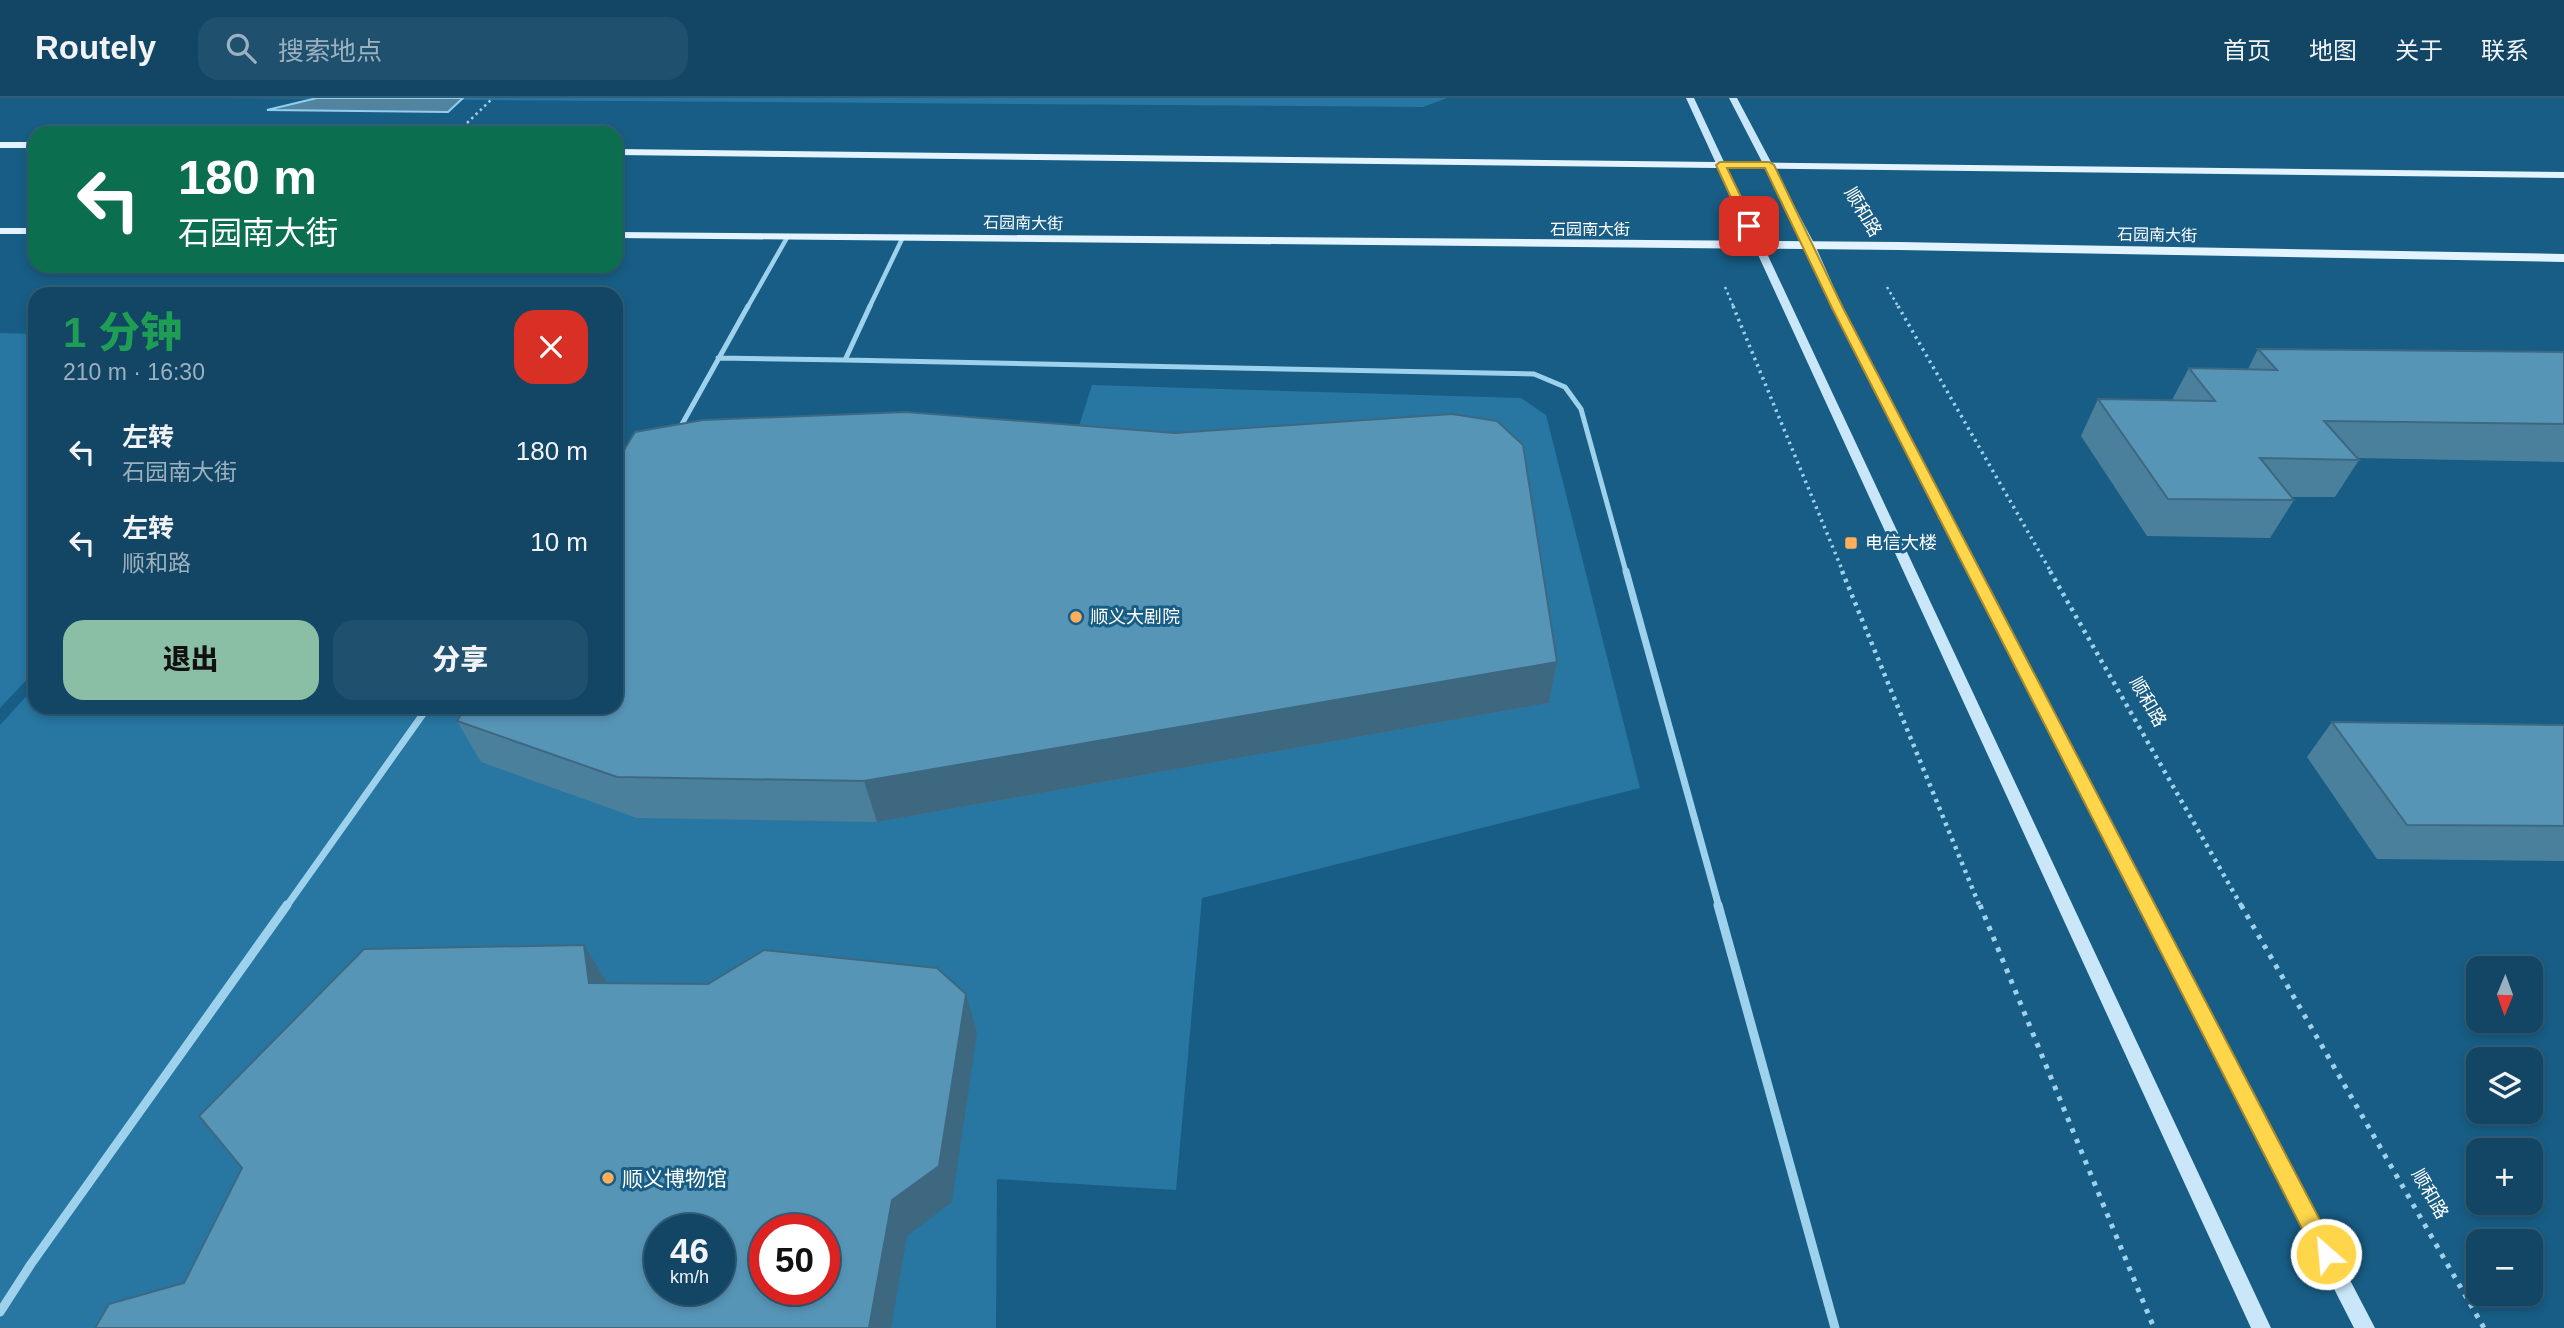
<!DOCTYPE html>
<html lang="zh">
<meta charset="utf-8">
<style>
body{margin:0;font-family:Arial,"Noto Sans SC",sans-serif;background:#1f506d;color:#f1f3f6;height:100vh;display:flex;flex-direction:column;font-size:26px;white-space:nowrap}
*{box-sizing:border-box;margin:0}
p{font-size:23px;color:#9cb1bf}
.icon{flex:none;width:38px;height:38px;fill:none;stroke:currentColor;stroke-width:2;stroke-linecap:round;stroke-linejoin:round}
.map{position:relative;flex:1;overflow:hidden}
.details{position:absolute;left:28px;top:189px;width:595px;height:427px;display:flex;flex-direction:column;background:#124664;border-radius:21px;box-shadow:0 4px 10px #0003,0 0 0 2px #315e78}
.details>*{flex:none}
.banner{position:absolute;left:28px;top:28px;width:595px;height:147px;border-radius:21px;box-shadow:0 4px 10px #0003,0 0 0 2px #315e78;background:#0b6e4f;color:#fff;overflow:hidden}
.needle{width:46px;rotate:181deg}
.tools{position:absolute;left:2466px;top:858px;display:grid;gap:14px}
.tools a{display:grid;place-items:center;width:77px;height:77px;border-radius:14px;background:#124664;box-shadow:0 4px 10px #0003,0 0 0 2px #315e78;font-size:35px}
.speed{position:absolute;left:644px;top:1116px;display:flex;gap:14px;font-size:35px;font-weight:700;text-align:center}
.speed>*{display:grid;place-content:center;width:91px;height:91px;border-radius:50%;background:#124664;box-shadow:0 4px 10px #0003,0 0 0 2px #315e78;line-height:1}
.speed small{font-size:18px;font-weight:400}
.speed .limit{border:10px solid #d22;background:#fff;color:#111}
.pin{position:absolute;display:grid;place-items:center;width:60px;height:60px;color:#fff;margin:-30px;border-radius:14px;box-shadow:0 4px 10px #0006}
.me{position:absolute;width:77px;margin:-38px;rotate:333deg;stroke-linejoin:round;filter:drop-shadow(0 0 5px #0008)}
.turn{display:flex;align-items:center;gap:24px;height:147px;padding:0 35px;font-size:32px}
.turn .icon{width:91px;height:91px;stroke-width:2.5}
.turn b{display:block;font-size:49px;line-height:60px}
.round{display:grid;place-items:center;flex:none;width:74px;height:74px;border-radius:21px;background:#1f506d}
.summary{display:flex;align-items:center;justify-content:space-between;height:119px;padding:0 35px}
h1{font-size:42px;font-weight:800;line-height:52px;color:#1e9e55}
.primary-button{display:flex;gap:14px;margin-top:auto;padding:14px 35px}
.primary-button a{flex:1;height:80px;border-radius:21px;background:#8abfa5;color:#111;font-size:28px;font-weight:800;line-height:80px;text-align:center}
.primary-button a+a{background:#1f506d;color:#f1f3f6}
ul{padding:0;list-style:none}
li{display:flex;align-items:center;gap:21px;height:91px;padding:0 35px}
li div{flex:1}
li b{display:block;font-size:26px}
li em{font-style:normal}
header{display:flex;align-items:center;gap:42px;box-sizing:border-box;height:98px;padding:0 35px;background:#124664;border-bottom:2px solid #315e78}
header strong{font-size:33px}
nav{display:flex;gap:38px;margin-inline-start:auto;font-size:24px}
.search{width:490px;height:63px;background:#1f506d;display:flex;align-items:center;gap:18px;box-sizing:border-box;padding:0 24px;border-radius:21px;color:#9cb1bf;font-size:26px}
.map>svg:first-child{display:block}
</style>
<header>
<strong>Routely</strong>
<div class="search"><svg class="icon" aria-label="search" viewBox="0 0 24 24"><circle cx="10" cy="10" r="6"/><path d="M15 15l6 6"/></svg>搜索地点</div>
<nav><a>首页</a><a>地图</a><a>关于</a><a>联系</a></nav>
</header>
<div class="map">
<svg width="2564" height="1230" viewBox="0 0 2564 1230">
<rect width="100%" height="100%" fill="#185d85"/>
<path fill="#2777a2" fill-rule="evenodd" d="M219,0H1447L1423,9Z
M0,235L35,236V573L0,610Z
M1092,287L1521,300L1546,317L1640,690L1202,800L1176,1092L997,1081L996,1230H0V627L35,589V609H616L1071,353ZM660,1132H719V1192H660ZM765,1132H824V1192H765Z"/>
<path fill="#5284a0" stroke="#90cfef" stroke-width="2" d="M317,0H463L448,14L267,12Z"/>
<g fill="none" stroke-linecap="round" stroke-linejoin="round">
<path stroke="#9ed1ec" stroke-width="2.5" stroke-dasharray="2.5 3.5" stroke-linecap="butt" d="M467,25L493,0
M1725,189L1734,210
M1887,189L1899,210"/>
<path stroke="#9ed1ec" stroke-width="3.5" stroke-dasharray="2.5 4.5" stroke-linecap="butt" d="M1733,208L1843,474
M1898,208L2051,474"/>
<path stroke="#9ed1ec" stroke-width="4.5" stroke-dasharray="3.5 5" stroke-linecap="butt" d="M1842,473L1980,809
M2050,473L2242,809"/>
<path stroke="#9ed1ec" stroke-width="5" stroke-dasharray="4.5 7" stroke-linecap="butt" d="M1980,807L2154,1230
M2241,807L2484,1230"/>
<path stroke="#9ed1ec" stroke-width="4.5" d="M747,210L788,138
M869,210L903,139"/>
<path stroke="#9ed1ec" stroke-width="5" d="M870,208L845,262L1534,276L1565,289L1581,311L1626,474
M718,260L845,262
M676,331L681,328L748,208"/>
<path stroke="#9ed1ec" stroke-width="7" d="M1626,473L1719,809
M286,809L428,609"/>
<path stroke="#9ed1ec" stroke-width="9" d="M1718,807L1835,1230
M0,1214L31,1166L287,807"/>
<path fill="#cae7f9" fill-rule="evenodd" d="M1686,0H1694L2271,1230H2251Z
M1729,0H1737L1815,147L1843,210L2375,1230H2354L1833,210L1805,147Z"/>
<path fill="#e3f3ff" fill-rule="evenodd" d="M0,44H35V50H0Z
M616,51L2564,74V80L616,57Z
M0,130H35V136H0Z
M616,134L1899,144L2564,156V164L1899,152L616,140Z"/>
</g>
<path fill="#4b809d" d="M2258,251L2564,254V364L2357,360L2359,362L2335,399H2291L2294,402L2270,440L2147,438L2081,338L2098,301L2172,302L2189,270L2248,271Z
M1557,564L1549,605L877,724L637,720L481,664L457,623Z
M2332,624L2564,627V763L2377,761L2307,659Z"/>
<path fill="#3d6880" d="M1557,564L1549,605L877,724L864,683Z
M584,847L608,886L589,885Z
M966,896L977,935L952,1104L907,1138L891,1230H869L892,1102Z"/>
<path fill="#5795b7" stroke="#3d6880" stroke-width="2" fill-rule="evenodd" d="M2258,251L2564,254V326L2324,323L2359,362L2260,360L2294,402L2168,401L2098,301L2215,303L2189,270L2277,272Z
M906,314L1175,335L1452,316L1497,323L1523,347L1557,564L864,683L617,679L457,623L466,609H616V365L635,334L703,322Z
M2332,624L2564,627V728L2407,727Z
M584,847L589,885L708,886L764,852L937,870L966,896L939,1068L892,1102L869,1230H95L109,1206L184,1185L242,1070L199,1018L364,851ZM660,1132H719V1192H660ZM765,1132H824V1192H765Z"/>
<path fill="#ffd54a" stroke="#a68a30" stroke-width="2" d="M1720,64H1769L1774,67L1843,210L2334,1149L2337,1156L2334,1164L2326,1167L2319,1164L1832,210L1765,70H1727L1755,128L1749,131L1744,128L1716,67Z"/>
<g fill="#ffaf59" stroke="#185d85" stroke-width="2.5">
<rect x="1844" y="438" width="14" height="14" rx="3.5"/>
<circle cx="1076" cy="519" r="7"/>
<circle cx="608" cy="1080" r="7"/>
</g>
<g text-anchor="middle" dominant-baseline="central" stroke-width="6" stroke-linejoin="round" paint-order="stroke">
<g font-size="16" fill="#fff" stroke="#185d85">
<text transform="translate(1023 125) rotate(1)">石园南大街</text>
<text x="1590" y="131">石园南大街</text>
<text transform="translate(2157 137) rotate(1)">石园南大街</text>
</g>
<g font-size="18" fill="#fff" stroke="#185d85">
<text transform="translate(1863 114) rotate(59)">顺和路</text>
<text transform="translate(2148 604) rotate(60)">顺和路</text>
<text transform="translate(2430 1096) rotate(60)">顺和路</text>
</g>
<g font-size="18" fill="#fff" stroke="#185d85" text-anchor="start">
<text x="1865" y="445">电信大楼</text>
<text x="1090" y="519">顺义大剧院</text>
</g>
<g font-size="21" fill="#fff" stroke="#185d85" text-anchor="start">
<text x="622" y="1080">顺义博物馆</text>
</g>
</g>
</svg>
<div class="tools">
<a><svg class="needle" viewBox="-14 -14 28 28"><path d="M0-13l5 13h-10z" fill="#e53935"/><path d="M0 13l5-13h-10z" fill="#9cb1bf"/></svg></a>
<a><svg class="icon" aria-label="layers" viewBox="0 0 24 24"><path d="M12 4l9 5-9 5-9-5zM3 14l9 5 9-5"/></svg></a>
<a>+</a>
<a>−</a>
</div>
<div class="speed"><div>46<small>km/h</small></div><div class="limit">50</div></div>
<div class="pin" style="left:1749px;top:128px;background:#d93025"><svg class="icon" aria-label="arrive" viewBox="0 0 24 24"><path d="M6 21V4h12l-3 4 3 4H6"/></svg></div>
<svg class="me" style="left:2326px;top:1156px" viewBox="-20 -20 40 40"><circle r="17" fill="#ffd54a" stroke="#fff" stroke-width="3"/><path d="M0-11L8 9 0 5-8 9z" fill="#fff"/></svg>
<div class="banner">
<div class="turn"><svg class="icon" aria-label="left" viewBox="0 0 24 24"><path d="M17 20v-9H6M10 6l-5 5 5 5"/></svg><div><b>180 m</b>石园南大街</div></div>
</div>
<section class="details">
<div class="summary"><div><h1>1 分钟</h1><p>210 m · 16:30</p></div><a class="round" style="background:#d93025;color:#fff"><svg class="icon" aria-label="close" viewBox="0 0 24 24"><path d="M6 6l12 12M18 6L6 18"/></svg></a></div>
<ul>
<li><svg class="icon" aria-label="left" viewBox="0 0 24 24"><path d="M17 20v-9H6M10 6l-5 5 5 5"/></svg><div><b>左转</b><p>石园南大街</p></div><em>180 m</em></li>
<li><svg class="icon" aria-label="left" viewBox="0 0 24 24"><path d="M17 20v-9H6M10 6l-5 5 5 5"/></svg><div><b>左转</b><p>顺和路</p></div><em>10 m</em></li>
</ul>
<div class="primary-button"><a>退出</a><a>分享</a></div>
</section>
</div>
